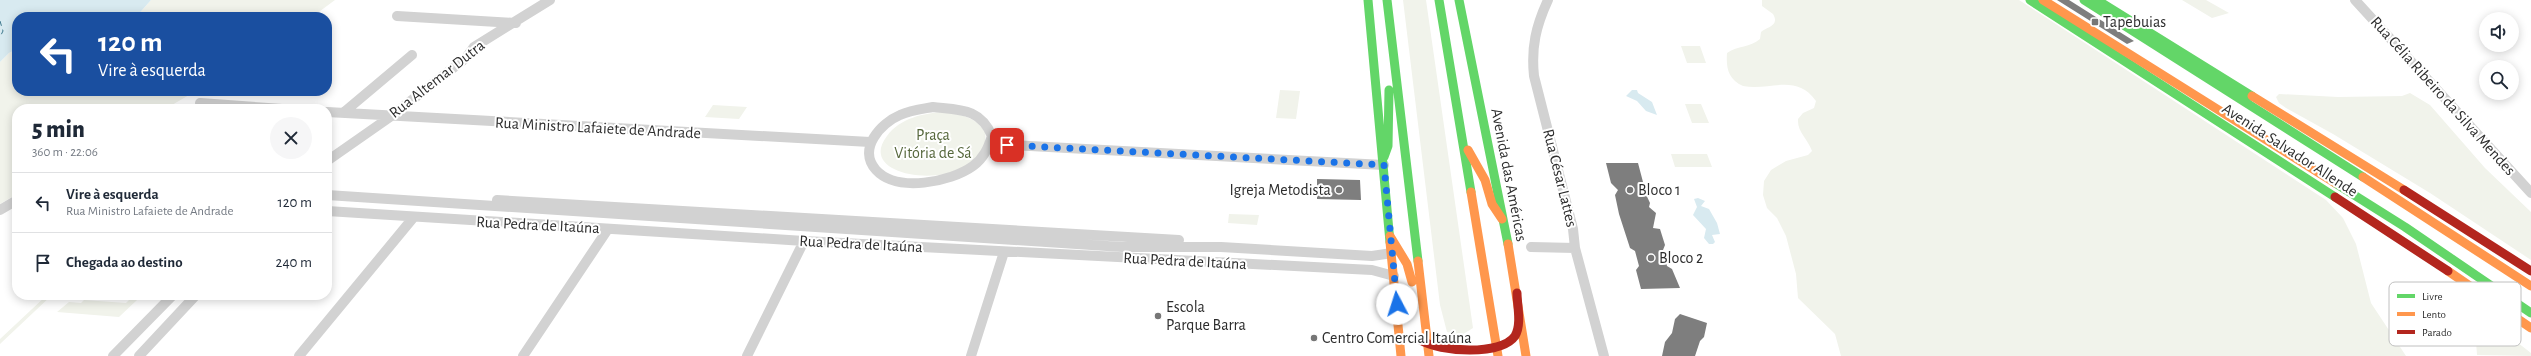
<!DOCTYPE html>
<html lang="pt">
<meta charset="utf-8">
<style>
body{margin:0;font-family:"Alegreya Sans",sans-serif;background:#f6f6f7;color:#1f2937;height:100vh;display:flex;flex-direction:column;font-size:15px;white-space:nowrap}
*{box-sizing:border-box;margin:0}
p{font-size:13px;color:#747a83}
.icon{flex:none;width:22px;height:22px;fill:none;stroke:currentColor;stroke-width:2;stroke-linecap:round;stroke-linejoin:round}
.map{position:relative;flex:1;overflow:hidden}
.drawer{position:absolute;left:12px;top:104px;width:320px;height:196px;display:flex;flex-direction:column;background:#fff;border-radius:16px;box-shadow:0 2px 10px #0003}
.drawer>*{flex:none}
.hud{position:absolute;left:12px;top:12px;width:320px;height:84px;border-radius:16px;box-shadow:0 2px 10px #0003;background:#1a4fa0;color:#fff;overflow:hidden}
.controls{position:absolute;left:2479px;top:12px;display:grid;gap:8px}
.controls a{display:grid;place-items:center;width:40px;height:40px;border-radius:50%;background:#fff;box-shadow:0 2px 10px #0003;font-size:20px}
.pin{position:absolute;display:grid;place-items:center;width:34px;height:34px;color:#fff;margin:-17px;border-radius:8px;box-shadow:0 2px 6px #0006}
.me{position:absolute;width:44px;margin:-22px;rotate:355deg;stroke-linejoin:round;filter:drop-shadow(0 0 3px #0008)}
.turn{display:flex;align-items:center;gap:14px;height:84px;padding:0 20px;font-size:18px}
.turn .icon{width:52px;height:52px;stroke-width:2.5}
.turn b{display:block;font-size:28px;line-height:34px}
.round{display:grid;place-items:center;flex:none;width:42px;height:42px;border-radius:21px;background:#f6f6f7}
.summary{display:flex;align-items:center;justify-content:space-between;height:68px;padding:0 20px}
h1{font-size:24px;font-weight:800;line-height:30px}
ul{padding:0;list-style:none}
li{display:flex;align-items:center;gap:12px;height:60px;padding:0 20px;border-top:1px solid #e0e1e3}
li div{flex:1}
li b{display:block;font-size:15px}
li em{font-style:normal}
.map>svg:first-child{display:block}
</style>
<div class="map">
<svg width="2531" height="356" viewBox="0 0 2531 356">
<rect width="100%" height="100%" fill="#fff"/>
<path fill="#f1f3eb" d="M151,0H335L312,17H136Z
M1403,0H1426L1473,328L1460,336L1447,332L1440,305Z
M1762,0H2019L2326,200L2343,218L2356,244L2371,303L2406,356H1841L1835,334L1798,298L1796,274L1786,236L1777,218L1767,208L1763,195L1764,181L1771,170L1786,161L1808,155L1812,151C1808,139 1797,132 1798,119L1803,113L1814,108L1816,101C1796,73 1771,91 1743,86C1728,79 1726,68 1727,53C1738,45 1750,48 1760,39L1761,32C1767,27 1780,26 1773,14L1762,6Z
M2182,0H2206L2229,13L2212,18Z
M1681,46H1700L1706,63H1687Z
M17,49V91H196L165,109H17V194L0,204V62L9,53Z
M1280,90L1300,91L1296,119L1276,118Z
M2410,93L2430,105L2485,168L2531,212V260L2430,193L2333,134L2286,108L2279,103L2276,97L2279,94L2338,97L2402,96Z
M1685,104H1701L1709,123H1692Z
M713,105L747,107L739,119L705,117Z
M944,112C961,115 975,116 985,132C993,194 849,185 887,136C900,118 924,113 944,112Z
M1671,154H1707L1712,167H1675Z
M1229,214L1259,215L1257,225L1228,223Z
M47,295H52L0,344V339Z
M130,299L137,300L119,317L57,312L69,302L81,303L84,300L126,303Z
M2474,313L2504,332L2531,353V356L2477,355Z"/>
<path fill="#d8eaf0" d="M0,0H151L136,17H17V49L9,53L0,62Z
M1632,90H1637L1638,93L1652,102L1657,115L1646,111L1637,101L1626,96Z
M1698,198L1705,201L1701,206L1709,209L1717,223L1720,234L1712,235L1715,242L1713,244H1709L1704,238L1706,229L1693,215L1697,207L1694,199Z"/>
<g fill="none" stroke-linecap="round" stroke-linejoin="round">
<path stroke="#3e788c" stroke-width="1" stroke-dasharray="5 4" stroke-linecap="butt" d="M0,21L3,31L0,37"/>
</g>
<path fill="#7e7e7e" d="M2057,0H2069L2134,41L2127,44Z
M1606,163H1638L1643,182L1642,186L1650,203L1649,207L1656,213L1653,228L1660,229L1665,245L1663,250L1667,266L1672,269L1680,288L1641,289L1636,270L1639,266L1635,251L1630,248L1619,214L1615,195L1618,190L1611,183Z
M1317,179L1360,180L1361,200L1317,199Z
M1680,314L1707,323L1704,337L1700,341L1695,356H1662L1665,342L1672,333L1675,319Z"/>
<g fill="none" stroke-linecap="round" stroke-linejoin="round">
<path stroke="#d2d2d2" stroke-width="10" d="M1548,0C1536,26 1531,47 1534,76L1573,229L1575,248L1604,356
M2355,0L2531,193
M397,16L516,23
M200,103L282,109
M933,107C960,110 980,108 992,136C988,148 984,158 973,166C951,182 897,193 876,170C857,149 881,123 900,115C911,110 922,109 933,107Z
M327,112L870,142
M343,113L412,55
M992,144L1384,165
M327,161L390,117L466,58L474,47L550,0
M327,195L1122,247H1221L1372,256L1392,253
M497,200L1179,240
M0,210L17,200
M327,211L804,241L1372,270L1394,276
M1531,247L1575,248
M113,356L173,295
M139,356L196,295
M299,356L413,218
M523,356L608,229
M747,356L804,241
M971,356L1004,252"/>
<path stroke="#63d668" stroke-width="9" d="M1368,0L1390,242
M1387,0L1418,261
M1439,0L1471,192
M1459,0L1508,244
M2030,0L2335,197
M2084,0L2363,177
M2097,0L2252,96
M1384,157L1388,146L1389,90
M2335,183L2405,227L2531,313"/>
<path stroke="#ff974d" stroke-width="9" d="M2043,0L2335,183
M2252,96L2404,190
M1468,150L1485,180L1492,204L1502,219
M2363,177L2531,286
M1471,192L1498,356
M1390,236L1407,264L1412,282
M1390,242L1401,356
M1508,244L1526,356
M1418,261L1429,356
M2448,271L2531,328"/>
<path stroke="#b3261e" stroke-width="9" d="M2404,190L2531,271
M2335,197L2448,271
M1420,340C1440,352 1501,356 1515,336C1522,324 1517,305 1517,293"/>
</g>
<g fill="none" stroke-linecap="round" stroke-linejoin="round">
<path stroke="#1a73e8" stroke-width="7" stroke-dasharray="0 12.6" d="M1007,145L1384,165L1397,304"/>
</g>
<g fill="#767676" stroke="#fff" stroke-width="1.5">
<rect x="2091" y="18" width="8" height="8" rx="2"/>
<circle cx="1339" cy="190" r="4"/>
<circle cx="1630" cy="190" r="4"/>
<circle cx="1651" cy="258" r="4"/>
<circle cx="1158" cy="316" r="4"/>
<circle cx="1314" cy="338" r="4"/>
</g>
<g text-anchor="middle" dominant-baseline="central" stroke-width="4" stroke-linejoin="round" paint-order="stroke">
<g font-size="16" fill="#2d2d2d" stroke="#fff" text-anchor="start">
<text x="2103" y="22">Tapebuias</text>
<text x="1331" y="190" text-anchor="end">Igreja Metodista</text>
<text x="1638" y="190">Bloco 1</text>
<text x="1659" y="258">Bloco 2</text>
<text x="1166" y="307">Escola<tspan x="1166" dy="18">Parque Barra</tspan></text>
<text x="1322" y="338">Centro Comercial Itaúna</text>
</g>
<g font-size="16" fill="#2d2d2d" stroke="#fff">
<text transform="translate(437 79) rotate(-38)">Rua Altemar Dutra</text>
<text transform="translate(2443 96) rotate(48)">Rua Célia Ribeiro da Silva Mendes</text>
<text transform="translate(598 128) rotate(3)">Rua Ministro Lafaiete de Andrade</text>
<text transform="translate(2290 150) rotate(33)">Avenida Salvador Allende</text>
<text transform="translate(1509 175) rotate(79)">Avenida das Américas</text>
<text transform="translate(1560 178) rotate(76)">Rua César Lattes</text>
<text transform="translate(538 225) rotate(3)">Rua Pedra de Itaúna</text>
<text transform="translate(861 244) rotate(3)">Rua Pedra de Itaúna</text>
<text transform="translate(1185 261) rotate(3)">Rua Pedra de Itaúna</text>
</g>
<g font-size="16" fill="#56673c" stroke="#fff">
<text x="933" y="135">Praça<tspan x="933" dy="18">Vitória de Sá</tspan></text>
</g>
</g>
<rect x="2389" y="282" width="132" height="64" rx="6" fill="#fff" stroke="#c0c0c0" stroke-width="1"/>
<rect x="2397" y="294" width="18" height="4" fill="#63d668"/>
<rect x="2397" y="312" width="18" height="4" fill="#ff974d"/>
<rect x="2397" y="330" width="18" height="4" fill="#b3261e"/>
<g font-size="11" fill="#2d2d2d">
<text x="2422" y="300">Livre</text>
<text x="2422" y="318">Lento</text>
<text x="2422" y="336">Parado</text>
</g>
</svg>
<div class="controls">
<a><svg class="icon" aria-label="sound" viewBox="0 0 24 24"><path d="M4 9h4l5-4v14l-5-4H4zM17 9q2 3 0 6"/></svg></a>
<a><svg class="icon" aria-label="search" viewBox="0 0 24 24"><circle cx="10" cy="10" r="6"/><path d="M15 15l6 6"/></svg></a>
</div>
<div class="pin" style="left:1007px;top:145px;background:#d93025"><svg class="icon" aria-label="arrive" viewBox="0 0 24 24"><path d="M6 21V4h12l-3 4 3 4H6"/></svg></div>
<svg class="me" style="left:1397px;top:304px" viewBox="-20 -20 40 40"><circle r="19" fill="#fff"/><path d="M0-13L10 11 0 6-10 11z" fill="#1a73e8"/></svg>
<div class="hud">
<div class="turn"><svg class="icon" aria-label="left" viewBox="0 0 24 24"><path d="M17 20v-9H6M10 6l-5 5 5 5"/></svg><div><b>120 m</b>Vire à esquerda</div></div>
</div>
<section class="drawer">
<div class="summary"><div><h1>5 min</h1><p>360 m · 22:06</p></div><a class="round"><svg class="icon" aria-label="close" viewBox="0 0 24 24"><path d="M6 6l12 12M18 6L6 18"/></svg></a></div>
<ul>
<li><svg class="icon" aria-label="left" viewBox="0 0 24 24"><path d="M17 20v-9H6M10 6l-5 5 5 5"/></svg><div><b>Vire à esquerda</b><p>Rua Ministro Lafaiete de Andrade</p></div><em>120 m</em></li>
<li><svg class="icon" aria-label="arrive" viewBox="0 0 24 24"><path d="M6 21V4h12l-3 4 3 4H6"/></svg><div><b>Chegada ao destino</b></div><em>240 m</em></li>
</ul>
</section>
</div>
